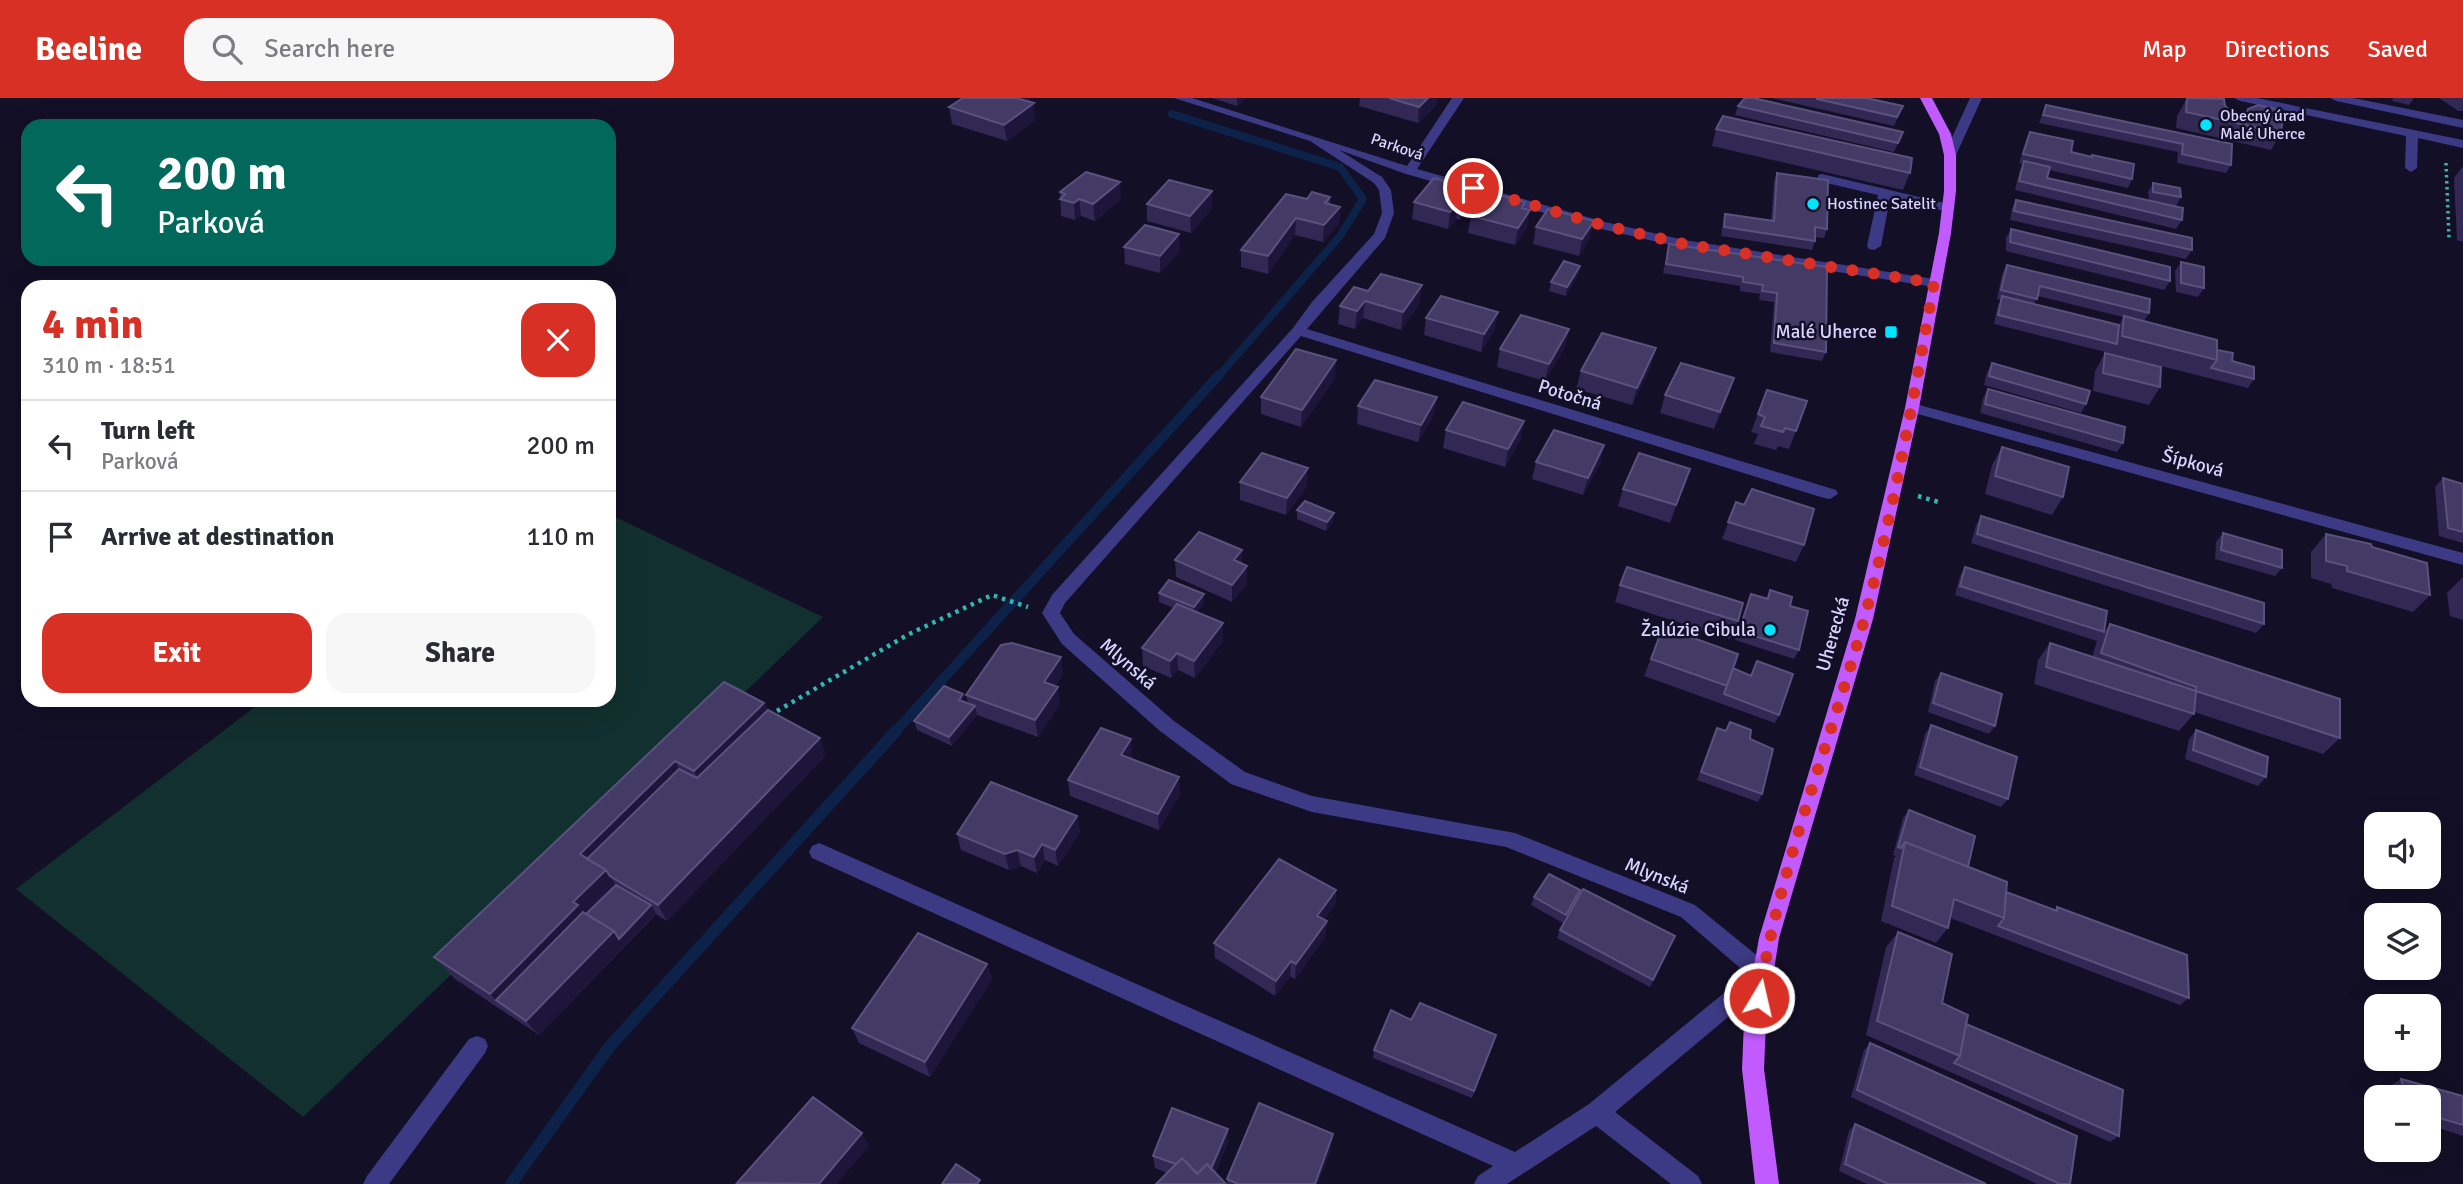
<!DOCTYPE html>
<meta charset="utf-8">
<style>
body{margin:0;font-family:Signika,sans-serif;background:#f7f7f7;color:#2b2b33;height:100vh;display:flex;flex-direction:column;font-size:26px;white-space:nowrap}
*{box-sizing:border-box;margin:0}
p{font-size:23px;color:#7c7c81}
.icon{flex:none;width:38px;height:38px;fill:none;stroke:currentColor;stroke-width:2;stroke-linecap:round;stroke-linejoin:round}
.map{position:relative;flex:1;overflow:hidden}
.panel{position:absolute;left:21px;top:182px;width:595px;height:427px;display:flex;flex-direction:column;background:#fff;border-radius:21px;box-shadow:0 7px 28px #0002}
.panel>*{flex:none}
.hud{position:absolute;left:21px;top:21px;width:595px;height:147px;border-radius:21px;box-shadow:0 7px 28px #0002;background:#00695c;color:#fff;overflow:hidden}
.controls{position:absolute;left:2364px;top:714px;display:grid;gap:14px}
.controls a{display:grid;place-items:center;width:77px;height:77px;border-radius:14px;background:#fff;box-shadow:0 7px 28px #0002;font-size:35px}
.pin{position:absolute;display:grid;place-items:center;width:60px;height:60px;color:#fff;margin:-30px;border:4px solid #fff;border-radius:50%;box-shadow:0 2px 7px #0007}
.me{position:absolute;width:77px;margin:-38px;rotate:9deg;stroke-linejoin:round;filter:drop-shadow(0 0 5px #0008)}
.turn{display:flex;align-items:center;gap:24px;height:147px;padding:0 21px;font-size:32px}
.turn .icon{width:91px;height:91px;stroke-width:2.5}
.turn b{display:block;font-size:49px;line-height:60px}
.round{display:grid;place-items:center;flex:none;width:74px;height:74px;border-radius:21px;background:#f7f7f7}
.head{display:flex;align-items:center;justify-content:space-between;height:119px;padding:0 21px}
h1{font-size:42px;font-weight:800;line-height:52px;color:#d93025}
.button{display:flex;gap:14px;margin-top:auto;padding:14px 21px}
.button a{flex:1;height:80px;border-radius:21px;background:#d93025;color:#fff;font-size:28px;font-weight:800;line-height:80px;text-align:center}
.button a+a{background:#f7f7f7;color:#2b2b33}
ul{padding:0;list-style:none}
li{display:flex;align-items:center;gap:21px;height:91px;padding:0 21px;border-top:2px solid #e1e1e2}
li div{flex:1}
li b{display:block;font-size:26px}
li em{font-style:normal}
header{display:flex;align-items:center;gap:42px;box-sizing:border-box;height:98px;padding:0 35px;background:#d93025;color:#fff}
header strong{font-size:33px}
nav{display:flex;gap:38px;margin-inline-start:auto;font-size:24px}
.search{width:490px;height:63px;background:#f7f7f7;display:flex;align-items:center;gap:18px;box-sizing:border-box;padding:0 24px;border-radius:21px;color:#7c7c81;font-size:26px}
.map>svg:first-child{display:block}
</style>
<header>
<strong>Beeline</strong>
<div class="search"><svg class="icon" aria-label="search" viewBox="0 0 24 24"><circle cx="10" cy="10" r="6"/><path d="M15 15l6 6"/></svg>Search here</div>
<nav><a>Map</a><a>Directions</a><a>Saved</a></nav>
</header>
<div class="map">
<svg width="2463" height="1086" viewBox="0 0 2463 1086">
<rect width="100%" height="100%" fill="#130f26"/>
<path fill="#12302f" d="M609,416L823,519L303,1019L16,791L264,602H609Z"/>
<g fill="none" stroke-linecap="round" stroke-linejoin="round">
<path stroke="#0c2248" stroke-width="8" d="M1172,16L1340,69L1363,101L1340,138L1217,280"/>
<path stroke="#0c2248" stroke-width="10" d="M894,635L1218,278"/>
<path stroke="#0c2248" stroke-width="12" d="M511,1086L610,948L896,633"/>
<path stroke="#2fb8b0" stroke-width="3.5" stroke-dasharray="2.5 3.5" stroke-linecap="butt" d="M2446,65L2449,140"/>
<path stroke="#2fb8b0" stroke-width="4.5" stroke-dasharray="3.5 5" stroke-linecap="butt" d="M1918,398L1942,405
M777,613L909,536L992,497L1028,509"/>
<path fill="#3d3a85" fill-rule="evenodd" d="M1174,0H1192L1407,68L1452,0H1464L1417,71L1605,124L1684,142L1934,181L1941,185L1934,189L1684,150L1597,130L1406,76L1339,52L1382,79L1391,92L1394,115L1385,140L1307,231L1836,392L1838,396L1830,401L1824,400L1301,238L1065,505L1060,515L1074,536L1174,623L1245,674L1312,698L1515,735L1695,807L1771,869L1774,876L1771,883L1615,1014L1698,1078L1702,1086H1671L1596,1028L1507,1086H1474L1478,1078L1493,1068L812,760L809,754L812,748L819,745L826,748L1515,1054L1589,1006L1747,876L1681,819L1506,749L1312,714L1231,686L1160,633L1062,546L1042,515L1052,497L1293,230L1312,204L1374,136L1382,115L1379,92L1374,85L1310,43Z
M1970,0H1982L1956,57L1946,60L1944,57Z
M2234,0H2257L2463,42V50L2418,40L2417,70L2411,74L2405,70L2406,38L2240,3Z
M2330,0H2353L2463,22V30L2336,3Z
M1822,76L1953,107L1955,110L1949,114L1890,100L1881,148L1874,152L1869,151L1867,148L1878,97L1818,83V77Z
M1912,305L2463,455V467L1907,313L1905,310L1907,307Z
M477,938L485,941L488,948L485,955L389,1086H363L367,1078L469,941Z"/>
<path fill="#c25bff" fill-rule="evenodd" d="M1920,0H1932L1951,36L1956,57V93L1951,135L1919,310L1873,521L1779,840L1766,924L1764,971L1779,1086H1755L1742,971L1744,924L1759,840L1855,521L1905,310L1939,135L1944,93V57L1939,36Z"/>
</g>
<path fill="#312854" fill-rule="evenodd" d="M1212,0H1246L1237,8Z
M1360,0H1437L1436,7L1418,25L1359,8Z
M1771,0H1866L1903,8L1894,28Z
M2187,0L2225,8L2233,15L2244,18L2248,11L2281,35L2271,52L2176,30L2177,18Z
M2393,0H2414L2409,7L2392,3Z
M2439,0H2463V13H2458Z
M1030,4L1035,22L1007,43L952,26L949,9L1031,4Z
M2046,7L2232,46L2231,67L2226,75L2177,65L2178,54L2039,25Z
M1738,8L1903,34L1894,54L1735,17Z
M1716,31L1910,75L1903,92L1712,48Z
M2030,34L2071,54L2091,59L2092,57L2132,81L2128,90L2049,72L2047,80L2149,102L2148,94L2153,85L2181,99L2176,108L2150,103L2182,122L2176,131L2015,92L2020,72L2023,66L2019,65L2026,42Z
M2463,68V144L2457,142L2454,80Z
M1777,75L1827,131L1824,140L1815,139V143L1812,152L1721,138L1723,125L1725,116L1771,123L1774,83Z
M1434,80L1471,108L1460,122L1456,121L1448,131L1412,121L1414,104Z
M1060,94L1121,101L1095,123L1081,118L1075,122L1061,118Z
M1330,99V106L1340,109L1339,126L1323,144L1295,137L1268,176L1241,169V152L1307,101Z
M2016,102L2192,152L2186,161L2010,122L2012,110Z
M1147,106L1212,110L1191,135L1147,123Z
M1524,111L1527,130L1515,147L1468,135L1471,118Z
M1536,129L1590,140L1579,158L1533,146Z
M2011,131L2170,183L2164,192L2006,153V140Z
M1669,146L1827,169L1826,254L1822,263L1770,254L1774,204L1759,202L1760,196L1740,193V188L1663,175Z
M1124,149L1180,153L1160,175L1125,166Z
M2181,164L2204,190L2198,199L2176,194L2175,173Z
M2007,167L2149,215L2144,223L2217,252L2254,281L2248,290L1994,226L1998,207L2001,202L1997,201L2002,176ZM2038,198L2123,219L2119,227L2034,206Z
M1580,168L1578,177L1566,198L1549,193L1551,184Z
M1368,193L1420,205L1401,232L1363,220L1355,231L1338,226L1340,208Z
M1426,220L1495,231L1481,254L1424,237Z
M1569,231L1565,248L1545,283L1497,269L1500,251Z
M2105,255L2160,289L2149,307L2093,293L2095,273Z
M1992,265L2086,306L2081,315L1984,287L1987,274Z
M1651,268L1632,307L1576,291L1581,273Z
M1335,280L1301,329L1261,316V299Z
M1734,280L1728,298L1714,331L1660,315L1665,297Z
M1988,291L2123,345L2117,354L1980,315L1983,300Z
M1767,292L1796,333L1789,351L1778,348L1776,352L1754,346L1758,336L1751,334Z
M1358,308L1434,317L1418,344L1357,326Z
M1446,332L1521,341L1505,369L1443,350Z
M1604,347L1600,365L1583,397L1532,381L1536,364Z
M2002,349L2063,399L2052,417L1985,396L1992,367Z
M1690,371L1670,425L1618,408L1623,391Z
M2443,380L2463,386V445L2439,438L2435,389Z
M1240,384L1307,388L1286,417L1240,402Z
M1736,404L1744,407L1804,447L1796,464L1722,441Z
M1297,412L1333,424L1326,433L1297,421Z
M1981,418L2264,526L2256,535L1971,445L1976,427Z
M2223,435L2282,470L2275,478L2215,461L2216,444Z
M2326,436L2372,449L2430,497L2413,514L2332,490L2331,486L2311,480V454Z
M1242,452V466L1247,486L1232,504L1176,479L1175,462Z
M1965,469L2104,534L2110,526L2340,640L2323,656L2194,614V616L2179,633L2034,586L2038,562L2050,545L2092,559L2097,543L1955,497L1960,478Z
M2463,479V522L2450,518L2447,495Z
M1620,487L1738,523L1730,541L1615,504Z
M1770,492L1790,508L1799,552L1794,561L1735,542L1751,496L1766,500Z
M1159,495L1204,505L1197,514L1223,525V543L1195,580L1178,572L1171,580L1143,568L1142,550L1174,510L1159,504Z
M1663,529L1733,570L1751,577L1779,617L1775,625L1644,578Z
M1941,575L1995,628L1989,636L1928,614L1935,583Z
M1063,576L1055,588L1060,606L1038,639L977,617L952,648L917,632L914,623L965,604L968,605L966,597Z
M724,584L764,605L768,612L826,657L667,823L656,816L539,937L455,881L434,859Z
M1931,627L2008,701L2001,709L1914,677L1925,636Z
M1717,630L1750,641L1762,696L1758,704L1697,682Z
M2196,632L2266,679L2258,688L2185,661L2189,641Z
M1132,658L1131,661L1180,696L1159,732L1070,698L1068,682Z
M1909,712L1968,769L2006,794L2054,812L2057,809L2189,900L2180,907L1950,820L1948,830L1936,845L1881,823L1894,760L1896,758L1893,757L1903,720Z
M1077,718L1080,734L1058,768L1045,762L1037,775L1021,768L1009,772L961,752L957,736Z
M1336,792L1335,807L1324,822L1327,823L1325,839L1295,881L1290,878L1275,898L1215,860L1214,845Z
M1580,792L1577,800L1563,825L1531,807L1534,799Z
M1560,832L1675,838L1650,889L1557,840Z
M1898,834L1942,905L1966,926L2119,1038L2110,1044L1866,937L1886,849Z
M987,866L992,881L930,979L859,945L852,930Z
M1411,922L1494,944L1472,1000L1373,960L1374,952Z
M1870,945L2070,1086H2037L1851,999L1864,952Z
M2401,981L2463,998V1038L2429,1027V999H2392L2390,988Z
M1855,1026L1986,1086H1867L1839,1073L1849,1033Z
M1228,1044L1215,1075L1226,1086L1167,1075L1155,1070L1153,1058Z
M1331,1050L1318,1086H1227V1081Z"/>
<path fill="#1d163a" d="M1013,0H1031V4L1015,16Z
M1237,0H1246L1237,8Z
M1428,0H1437L1436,7L1418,25L1419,9Z
M1034,5L1035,22L1007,43L1004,27Z
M1120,84L1121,101L1095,123L1093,106Z
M1473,91L1471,108L1460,122L1462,105Z
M1212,93V110L1191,135L1190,118Z
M1079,101L1081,118L1075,122L1074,105Z
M1458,104L1456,121L1448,131L1450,114Z
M1340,109L1339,126L1323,144L1324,127Z
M1530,112L1527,130L1515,147L1518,130Z
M1296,120L1295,137L1268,176V158Z
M1594,123L1590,140L1579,158L1582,141Z
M1179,136L1180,153L1160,175V158Z
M1580,168L1578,177L1566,198L1567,189Z
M1422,187L1420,205L1401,232L1403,214Z
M1365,203L1363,220L1355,231L1357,213Z
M1498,214L1495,231L1481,254L1484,236Z
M1569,231L1565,248L1545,283L1549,266Z
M1656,250L1651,268L1632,307L1637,290Z
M1336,262L1335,280L1301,329L1302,312Z
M1734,280L1728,298L1714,331L1720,314Z
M1437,299L1434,317L1418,344L1421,327Z
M1524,323L1521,341L1505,369L1508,351Z
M1604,347L1600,365L1583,397L1588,380Z
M1308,370L1307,388L1286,417L1287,400Z
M1690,371L1684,389L1670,425L1676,407Z
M1334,415L1333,424L1326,433L1327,424Z
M1242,452V470L1234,462Z
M1247,468V486L1232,504V487Z
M1204,496V505L1194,518V509Z
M1223,525V543L1195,580L1194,563Z
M1177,555L1178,572L1171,580L1170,563Z
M1061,559L1063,576L1046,601L1044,584Z
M1058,589L1060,606L1038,639L1035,622Z
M963,596L965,605L959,602Z
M764,605L775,629L706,697L694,673Z
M975,608L977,617L952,648L949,639Z
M820,640L826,657L667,823L658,807Z
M1131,641L1132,658L1122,674L1121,657Z
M675,663L688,687L601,773L580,756Z
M1179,679L1180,696L1159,732L1158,716Z
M1077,718L1080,734L1058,768L1055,752Z
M1042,746L1045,762L1037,775L1034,759Z
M1017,752L1021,768L1009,772L1005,756Z
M606,772L621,795L496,902L490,896L573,804Z
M1336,792L1335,807L1316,834L1317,818Z
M1580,792L1577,800L1563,825L1566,817Z
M651,807L656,815L539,937L526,923L614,833Z
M1327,823L1325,839L1295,881L1296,866Z
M1291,863L1290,878L1275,898L1276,883Z
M987,866L992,881L930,979L925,964Z
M1228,1031V1044L1210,1085V1073Z
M862,1035L869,1048L837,1086H819Z
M1333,1036L1331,1050L1318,1086H1315Z"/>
<path fill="#433a66" stroke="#5a527e" stroke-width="2" d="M963,0H1016L1034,5L1004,27L949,9Z
M1389,0H1428L1419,9Z
M1745,0H1753L1903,34L1898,45L1738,8Z
M1817,0H1866L1903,8L1897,19L1817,1Z
M2187,0L2224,1L2225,8L2233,15L2246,18L2248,11L2258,7L2275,11L2283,17L2281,35L2186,14Z
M2046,7L2232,46L2231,67L2182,56L2183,46L2043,17Z
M1723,18L1912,60L1910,75L1716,31Z
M2030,34L2073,43L2071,54L2092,59V57L2134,66L2132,81L2023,56Z
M2024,63L2050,69L2047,80L2183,110L2182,122L2019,83Z
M1086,74L1120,84L1093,106L1079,101L1074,105L1060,101L1065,96L1060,94Z
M1777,75L1828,82L1827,131L1815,129V143L1724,129L1725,116L1774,123Z
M1434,80L1473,91L1462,105L1458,104L1450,114L1414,104Z
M1169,82L1212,93L1190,118L1147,106Z
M2153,85L2180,90L2181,99L2153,94Z
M1312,94L1330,99L1325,105L1340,109L1324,127L1296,120L1268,158L1241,152L1286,96L1307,101Z
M1487,94L1525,104L1522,110L1530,112L1518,130L1471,118Z
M2016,102L2192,140V152L2014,113Z
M1548,111L1594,123L1582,141L1536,129Z
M1145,127L1179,136L1160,158L1124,149Z
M2011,131L2170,169V183L2010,144Z
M1669,146L1827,169L1826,254L1774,245L1777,195L1762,193L1763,187L1743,184V179L1666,166Z
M1564,163L1580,168L1567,189L1551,184Z
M2181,164L2204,169V190L2181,185Z
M2007,167L2150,201L2149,215L2040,188L2037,201L2001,192Z
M1381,176L1422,187L1403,214L1365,203L1357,213L1340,208L1354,189L1368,193Z
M1441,198L1498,214L1484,236L1426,220Z
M2002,198L2119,227L2117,246L1998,217Z
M1521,217L1569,231L1549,266L1500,251Z
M2124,218L2217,242V262L2122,238Z
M1602,235L1656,250L1637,290L1581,273Z
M1296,251L1336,262L1302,312L1261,299Z
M2217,252L2233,255L2232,263L2254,269V281L2211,270L2217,262Z
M2105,255L2161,269L2160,289L2103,275Z
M1681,265L1734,280L1720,314L1665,297Z
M1992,265L2090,293L2086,306L1989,278Z
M1375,282L1437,299L1421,327L1358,308Z
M1988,291L2125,329L2123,345L1985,306Z
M1767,292L1807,303L1796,333L1785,330L1783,334L1761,328L1765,319L1758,316Z
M1463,304L1524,323L1508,351L1446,332Z
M1554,332L1604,347L1588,380L1536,364Z
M2002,349L2069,369L2063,399L1995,378Z
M1262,355L1308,370L1287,400L1240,384Z
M1639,355L1690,371L1676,407L1623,391Z
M2443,380L2463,386V434L2448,430Z
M1752,391L1814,411L1804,447L1728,424L1736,404L1744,407Z
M1305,403L1334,415L1327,424L1297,412Z
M1981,418L2264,505V526L1977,436Z
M1199,434L1242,452L1234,462L1247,468L1232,487L1175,462Z
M2223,435L2282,452V470L2221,452Z
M2326,436L2371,446L2372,449L2427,465L2430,497L2347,473V468L2326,463Z
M1627,469L1743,505L1738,523L1620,487Z
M1965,469L2107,513L2104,534L1960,488Z
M1169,482L1204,496L1194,509L1159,495Z
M1770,492L1792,499L1790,508L1808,513L1799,552L1739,533L1751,496L1768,501Z
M1177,506L1223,525L1194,563L1177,555L1170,563L1142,550Z
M2110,526L2340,601V640L2196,593V589L2101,555Z
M1663,529L1738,556L1727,588L1651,561Z
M1012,545L1061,559L1044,584L1058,589L1035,622L966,597L1001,547Z
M2050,545L2196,593L2194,616L2046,569Z
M1757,563L1793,576L1779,617L1724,596L1733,570L1751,578Z
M1941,575L2002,596L1995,628L1933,605Z
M724,584L764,605L694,673L675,663L580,756L606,772L573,804L578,807L490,896L434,859Z
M944,588L963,596L959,602L975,608L949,639L914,623Z
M768,612L820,640L658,807L610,778L606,772L587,761L679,671L697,680Z
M1730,624L1751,632L1750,641L1773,651L1762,696L1701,674L1717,630L1726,633Z
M1931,627L2017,659L2008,701L1920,669Z
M1101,630L1131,641L1121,657L1179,679L1158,716L1068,682Z
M2196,632L2268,659L2266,679L2193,652Z
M991,684L1077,718L1055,752L1042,746L1034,759L1017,752L1005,756L957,736Z
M1909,712L1975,738L1968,769L1905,744L1901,750L1898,749Z
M1905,744L2007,784L2004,820L1954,801L1948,830L1892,808Z
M1279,761L1336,792L1317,818L1327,823L1296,866L1291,863L1276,883L1214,845Z
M1549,776L1580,792L1566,817L1534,799Z
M616,787L651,807L619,841L614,833L586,816Z
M1583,791L1675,838L1653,882L1560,832Z
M2006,794L2057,813V809L2187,857L2189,900L1998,828L2004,820Z
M583,814L614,833L526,923L496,902Z
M1898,834L1952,856L1942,905L1968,917L1960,958L1877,923Z
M918,835L987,866L925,964L852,930Z
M1420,905L1496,937L1474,993L1374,952L1391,912L1411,922Z
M1966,926L2123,992L2119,1038L1954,965L1960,958Z
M1870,945L2077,1038L2070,1086H2060L1857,992Z
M2401,981L2463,998V1027L2429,1017V999H2405Z
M813,999L862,1035L819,1086L737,1085Z
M1259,1005L1333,1036L1315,1086H1238L1227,1081Z
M1172,1010L1228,1031L1211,1071L1207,1066L1198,1075L1195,1073L1182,1060L1176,1066L1153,1058Z
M1855,1026L1986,1086H1888L1845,1066Z
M1182,1060L1197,1076L1207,1066L1226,1086H1156Z
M956,1066L980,1082L977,1086H942Z"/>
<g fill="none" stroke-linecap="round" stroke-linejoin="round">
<path stroke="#d93025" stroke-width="12" stroke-dasharray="0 21.6" d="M1473,90L1602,127L1684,146L1934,185C1914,298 1894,411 1864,522C1829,648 1779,771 1759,900"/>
</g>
<g fill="#00e5ff" stroke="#130f26" stroke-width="2.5">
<circle cx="2206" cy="27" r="7"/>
<circle cx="1813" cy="106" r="7"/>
<rect x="1884" y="227" width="14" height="14" rx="3.5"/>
<circle cx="1770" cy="532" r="7"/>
</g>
<g text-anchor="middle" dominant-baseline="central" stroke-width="5" stroke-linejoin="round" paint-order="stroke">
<g font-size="16" fill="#d9d4ff" stroke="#130f26" text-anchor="start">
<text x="2220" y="18">Obecný úrad<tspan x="2220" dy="18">Malé Uherce</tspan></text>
<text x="1827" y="106">Hostinec Satelit</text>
</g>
<g font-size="16" fill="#d9d4ff" stroke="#130f26">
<text transform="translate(1397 49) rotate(19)">Parková</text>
</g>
<g font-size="19" fill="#d9d4ff" stroke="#130f26" text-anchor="end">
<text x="1877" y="234">Malé Uherce</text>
<text x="1756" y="532">Žalúzie Cibula</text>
</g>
<g font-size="19" fill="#d9d4ff" stroke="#130f26">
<text transform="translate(1570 297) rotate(17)">Potočná</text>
<text transform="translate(2193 365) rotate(15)">Šípková</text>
<text transform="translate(1833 536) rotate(-74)">Uherecká</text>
<text transform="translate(1128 566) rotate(41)">Mlynská</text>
<text transform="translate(1657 778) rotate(22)">Mlynská</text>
</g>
</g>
</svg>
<div class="controls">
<a><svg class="icon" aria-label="sound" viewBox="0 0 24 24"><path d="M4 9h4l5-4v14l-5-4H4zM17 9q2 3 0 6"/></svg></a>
<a><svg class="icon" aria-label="layers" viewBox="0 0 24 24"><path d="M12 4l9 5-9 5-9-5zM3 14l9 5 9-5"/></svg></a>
<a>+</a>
<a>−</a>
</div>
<div class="pin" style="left:1473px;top:90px;background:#d93025"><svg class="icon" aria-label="arrive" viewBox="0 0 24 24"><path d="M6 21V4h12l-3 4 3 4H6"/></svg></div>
<svg class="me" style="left:1759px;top:900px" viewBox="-20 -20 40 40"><circle r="17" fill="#d93025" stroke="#fff" stroke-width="3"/><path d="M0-11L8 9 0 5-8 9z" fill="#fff"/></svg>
<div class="hud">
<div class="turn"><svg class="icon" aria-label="left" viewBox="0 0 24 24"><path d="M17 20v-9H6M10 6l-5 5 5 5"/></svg><div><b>200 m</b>Parková</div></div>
</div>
<section class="panel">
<div class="head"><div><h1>4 min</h1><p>310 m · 18:51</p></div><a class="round" style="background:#d93025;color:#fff"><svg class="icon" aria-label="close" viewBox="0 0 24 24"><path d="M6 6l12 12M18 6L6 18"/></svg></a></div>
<ul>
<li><svg class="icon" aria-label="left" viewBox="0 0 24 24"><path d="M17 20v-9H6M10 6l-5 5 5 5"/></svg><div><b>Turn left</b><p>Parková</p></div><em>200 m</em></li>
<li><svg class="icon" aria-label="arrive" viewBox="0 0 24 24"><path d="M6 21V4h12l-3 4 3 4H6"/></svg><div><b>Arrive at destination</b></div><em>110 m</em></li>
</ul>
<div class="button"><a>Exit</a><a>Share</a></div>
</section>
</div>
